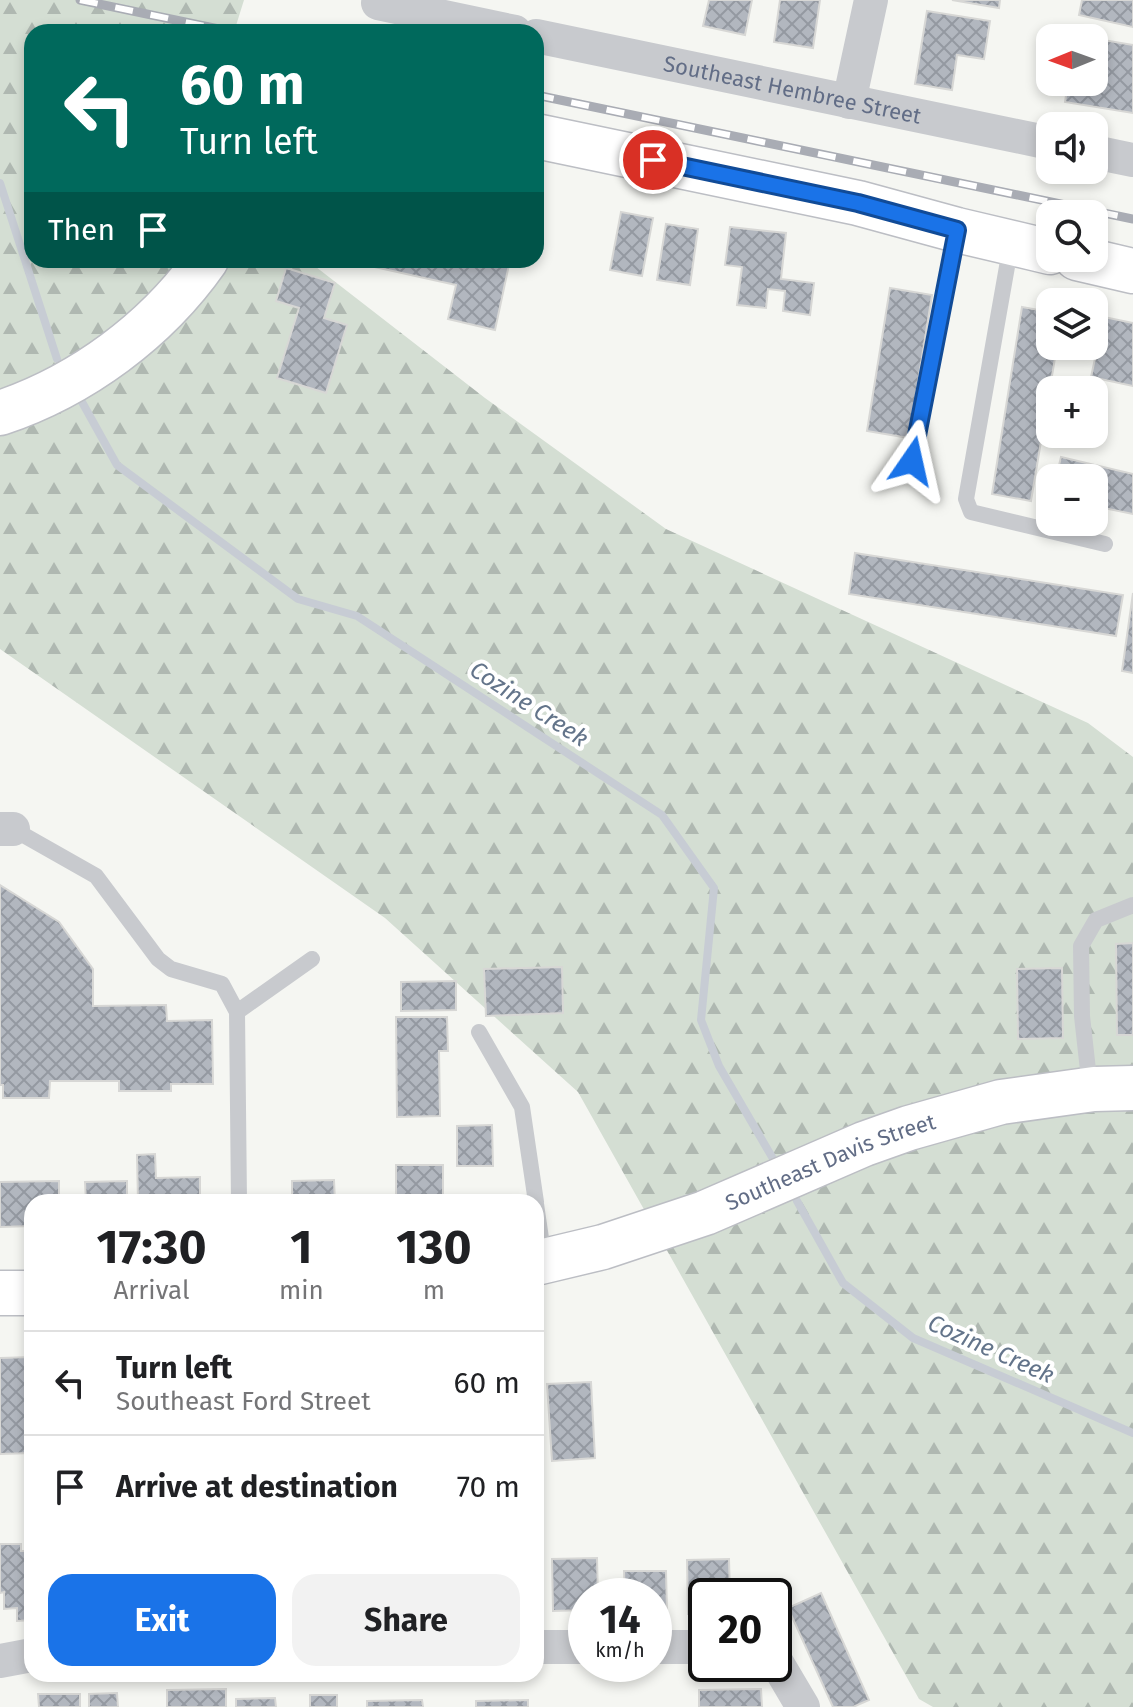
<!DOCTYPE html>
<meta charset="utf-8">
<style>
body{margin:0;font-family:"Fira Sans",sans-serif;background:#f2f2f2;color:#202124;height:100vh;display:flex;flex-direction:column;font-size:30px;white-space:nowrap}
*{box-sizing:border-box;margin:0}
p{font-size:26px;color:#757577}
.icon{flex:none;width:44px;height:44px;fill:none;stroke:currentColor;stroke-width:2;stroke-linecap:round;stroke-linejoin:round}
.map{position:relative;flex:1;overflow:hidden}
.drawer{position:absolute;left:24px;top:1194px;width:520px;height:488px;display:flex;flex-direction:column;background:#fff;border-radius:24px;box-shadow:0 4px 12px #0003}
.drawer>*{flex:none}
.top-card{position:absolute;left:24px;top:24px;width:520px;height:244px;border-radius:24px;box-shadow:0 4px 12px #0003;background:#00695c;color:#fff;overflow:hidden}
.needle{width:52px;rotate:269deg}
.tools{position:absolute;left:1036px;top:24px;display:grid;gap:16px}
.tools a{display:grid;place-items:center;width:72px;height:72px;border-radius:16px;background:#fff;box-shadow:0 4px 12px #0003;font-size:40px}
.speed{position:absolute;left:568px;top:1578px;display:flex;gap:16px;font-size:40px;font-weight:700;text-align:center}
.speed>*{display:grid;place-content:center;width:104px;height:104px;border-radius:50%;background:#fff;box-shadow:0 4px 12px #0003;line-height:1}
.speed small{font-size:20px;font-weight:400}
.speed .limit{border:4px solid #111;border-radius:12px;background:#fff;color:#111}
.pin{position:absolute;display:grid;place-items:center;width:68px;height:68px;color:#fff;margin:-34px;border:4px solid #fff;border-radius:50%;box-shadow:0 2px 8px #0007}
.me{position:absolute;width:88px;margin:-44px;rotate:11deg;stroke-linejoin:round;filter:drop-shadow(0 0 6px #0008)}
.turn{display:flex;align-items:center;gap:28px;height:168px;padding:0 24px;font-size:36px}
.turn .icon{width:104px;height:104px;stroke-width:2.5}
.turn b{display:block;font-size:56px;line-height:68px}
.then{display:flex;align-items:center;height:76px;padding:0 24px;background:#0003;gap:16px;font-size:30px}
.eta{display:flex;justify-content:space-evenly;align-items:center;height:136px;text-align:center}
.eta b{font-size:48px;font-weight:700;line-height:56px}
.primary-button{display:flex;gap:16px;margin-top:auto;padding:16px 24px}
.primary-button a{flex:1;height:92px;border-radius:24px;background:#1a73e8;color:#fff;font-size:32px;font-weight:700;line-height:92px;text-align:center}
.primary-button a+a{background:#f2f2f2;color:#202124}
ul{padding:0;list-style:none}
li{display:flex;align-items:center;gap:24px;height:104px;padding:0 24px;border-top:2px solid #e0e0e0}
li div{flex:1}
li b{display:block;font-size:30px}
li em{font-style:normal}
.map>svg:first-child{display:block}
</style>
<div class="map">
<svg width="1133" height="1707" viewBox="0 0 1133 1707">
<defs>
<pattern id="forest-firs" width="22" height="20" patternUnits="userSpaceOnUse" patternTransform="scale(2)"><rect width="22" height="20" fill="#d4ded3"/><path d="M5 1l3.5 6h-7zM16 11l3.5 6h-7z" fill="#afb8b1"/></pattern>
<pattern id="building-cross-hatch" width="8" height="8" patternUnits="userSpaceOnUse" patternTransform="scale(2)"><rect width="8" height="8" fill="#b2b7bf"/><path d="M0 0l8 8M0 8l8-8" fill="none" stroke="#9499a1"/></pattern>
</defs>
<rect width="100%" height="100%" fill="#f5f6f2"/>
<path fill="url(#forest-firs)" d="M0,0H244L234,32H32V260H307L485,398L666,529L1088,723L1133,757V1707H933L919,1699L578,1092L385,918L0,649Z"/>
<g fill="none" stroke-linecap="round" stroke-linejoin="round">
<path stroke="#c7ccd4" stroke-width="8" d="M0,183L57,359
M82,402L117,465L298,599L357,616L662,815L714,888L701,1020L719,1066L772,1157
M797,1201L843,1283L913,1338L1133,1433"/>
</g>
<path fill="url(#building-cross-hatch)" stroke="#d7d7d5" stroke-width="2" d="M709,0H752L745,35L703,26Z
M780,0H820L813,48L774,42Z
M952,0H1000L999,8Z
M1082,0H1133V27L1079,15Z
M927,11L990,21L984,59L957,55L952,90L915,84Z
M1103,40L1133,45V113L1065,102L1068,82H1094V58H1099Z
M621,212L653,218L642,276L610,270Z
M666,224L698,229L690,285L657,280Z
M730,227L786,233L781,279L814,283L810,315L783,311L785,291L768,289L766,308L737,305L742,267L725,265Z
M343,260H510L495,330L448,319L456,285Z
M286,268L335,283L324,318L347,325L326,393L277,378L299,308L276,301Z
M890,288L932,295L909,438L867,431Z
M1022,307L1050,312V346H1057L1031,501L992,494Z
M1104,317L1133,323V386L1091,377Z
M1061,457L1133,474V514L1094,506V478H1056Z
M855,553L1123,595L1116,636L849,594Z
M1133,593V673L1122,671Z
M0,885L59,922L93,969V1006L166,1005L167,1021L212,1020L213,1084H171V1091H119V1081H50L49,1098H3V1085H0Z
M1133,943V1035H1117L1116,944Z
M562,967L563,1013L486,1016L484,969Z
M1062,968L1063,1038L1018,1039L1017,969Z
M456,981V1010L401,1011V982Z
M396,1017H447L448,1051H439L440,1116L397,1117Z
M492,1125L493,1166H457V1126Z
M155,1154L156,1178L200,1177V1202H138L137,1155Z
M396,1165H443V1202H396Z
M334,1180L335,1202H292V1181Z
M59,1181V1202H32V1226L0,1227V1182Z
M127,1181V1202H86L85,1182Z
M32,1357V1453L0,1454V1358Z
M591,1382L595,1458L552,1461L547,1384Z
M0,1544H21V1551H32V1620L17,1621V1608L4,1609V1592L0,1593Z
M597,1558L598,1596H586V1610L553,1611L552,1559Z
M729,1559L730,1596H706V1613L688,1614L687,1560Z
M624,1571H666L667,1612H654V1596H625Z
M821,1593L869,1700L853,1707H833L788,1608Z
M226,1689V1707H167V1690Z
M761,1689L762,1707H699V1690Z
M117,1693L118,1707H89V1694Z
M38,1694H80V1707H39Z
M310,1695H337V1707H310Z
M275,1698L276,1707H236V1699Z
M422,1700L423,1707H367V1701Z
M528,1700V1707H476V1701Z"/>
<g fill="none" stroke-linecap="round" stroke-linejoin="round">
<defs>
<g id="secondary">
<path d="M536,136L858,203L957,230L1050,252"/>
<path d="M1077,258L1133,271"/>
<path d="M0,413C81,386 157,330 206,260"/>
<path id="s2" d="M536,1263L603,1247L705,1213L864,1144L909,1128L1001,1102L1094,1089L1133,1088"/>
<path d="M0,1293H32"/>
</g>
</defs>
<use href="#secondary" stroke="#bcbec4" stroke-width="47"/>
<path stroke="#c8cace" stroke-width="16" d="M1011,244L966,499L971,512L1105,544
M912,461L957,232
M13,829L96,876L158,959L171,969L222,984L237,1012L239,1202
M237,1012L312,959
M479,1032L522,1107L536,1202
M1090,1088L1082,1016L1081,946L1096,920L1133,905
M536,1204L544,1259"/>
<g stroke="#c8cace" stroke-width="34">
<path d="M378,3L515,32"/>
<path id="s1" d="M536,36L1050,143"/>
<path d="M849,102L871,0"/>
<path d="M1094,152L1133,160"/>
<path d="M0,829H13"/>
<path d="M536,1647H586"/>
<path d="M654,1647H706"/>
<path d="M774,1658L803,1707"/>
<path d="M0,1661L32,1655"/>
</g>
<use href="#secondary" stroke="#fff" stroke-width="44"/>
<defs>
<path id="rail" d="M80,0L233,32
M536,95L1133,219"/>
</defs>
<use href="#rail" stroke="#a9acb4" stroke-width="9"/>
<use href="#rail" stroke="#fff" stroke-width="6" stroke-dasharray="18" stroke-linecap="butt"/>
</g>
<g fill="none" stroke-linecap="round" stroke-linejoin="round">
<defs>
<path id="route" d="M653,160L858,203L957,230L912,461"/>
</defs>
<use href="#route" stroke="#114b97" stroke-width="20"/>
<use href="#route" stroke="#1a73e8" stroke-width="14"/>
</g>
<g text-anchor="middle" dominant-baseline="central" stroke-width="8" stroke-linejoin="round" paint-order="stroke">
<g font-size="22" fill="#626d86" stroke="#fff">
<text stroke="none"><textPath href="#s1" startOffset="262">Southeast Hembree Street</textPath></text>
<text stroke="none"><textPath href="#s2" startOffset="312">Southeast Davis Street</textPath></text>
</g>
<g font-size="24" font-style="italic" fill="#63748a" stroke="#fff">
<text transform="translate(529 704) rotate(33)">Cozine Creek</text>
<text transform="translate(991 1349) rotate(24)">Cozine Creek</text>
</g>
</g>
</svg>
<div class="tools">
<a><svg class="needle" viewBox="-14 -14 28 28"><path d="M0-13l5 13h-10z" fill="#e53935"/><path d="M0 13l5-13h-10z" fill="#757577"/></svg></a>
<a><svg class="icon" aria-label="sound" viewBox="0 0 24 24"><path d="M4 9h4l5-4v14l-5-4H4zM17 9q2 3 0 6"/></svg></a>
<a><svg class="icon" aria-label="search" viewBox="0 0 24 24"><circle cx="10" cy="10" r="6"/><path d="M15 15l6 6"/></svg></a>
<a><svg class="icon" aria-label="layers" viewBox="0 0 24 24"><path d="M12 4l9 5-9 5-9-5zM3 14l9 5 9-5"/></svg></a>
<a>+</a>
<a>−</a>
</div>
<div class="speed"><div>14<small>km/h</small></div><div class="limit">20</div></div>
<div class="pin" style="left:653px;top:160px;background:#d93025"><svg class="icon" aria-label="arrive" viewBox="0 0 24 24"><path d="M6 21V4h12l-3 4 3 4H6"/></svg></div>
<svg class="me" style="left:912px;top:461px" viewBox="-20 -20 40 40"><path d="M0-17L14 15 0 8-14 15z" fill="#1a73e8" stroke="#fff" stroke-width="4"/></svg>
<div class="top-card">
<div class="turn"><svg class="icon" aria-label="left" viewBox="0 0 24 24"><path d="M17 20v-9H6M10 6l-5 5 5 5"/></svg><div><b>60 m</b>Turn left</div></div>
<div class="then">Then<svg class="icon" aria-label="arrive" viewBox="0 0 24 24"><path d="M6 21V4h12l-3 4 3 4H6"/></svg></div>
</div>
<section class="drawer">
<div class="eta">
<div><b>17:30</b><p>Arrival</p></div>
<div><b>1</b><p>min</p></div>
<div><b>130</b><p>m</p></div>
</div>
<ul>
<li><svg class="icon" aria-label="left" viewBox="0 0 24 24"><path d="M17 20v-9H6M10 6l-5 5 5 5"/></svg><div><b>Turn left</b><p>Southeast Ford Street</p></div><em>60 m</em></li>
<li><svg class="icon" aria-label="arrive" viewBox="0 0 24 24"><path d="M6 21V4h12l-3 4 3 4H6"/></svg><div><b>Arrive at destination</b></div><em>70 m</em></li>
</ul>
<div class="primary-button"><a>Exit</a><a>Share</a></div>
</section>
</div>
